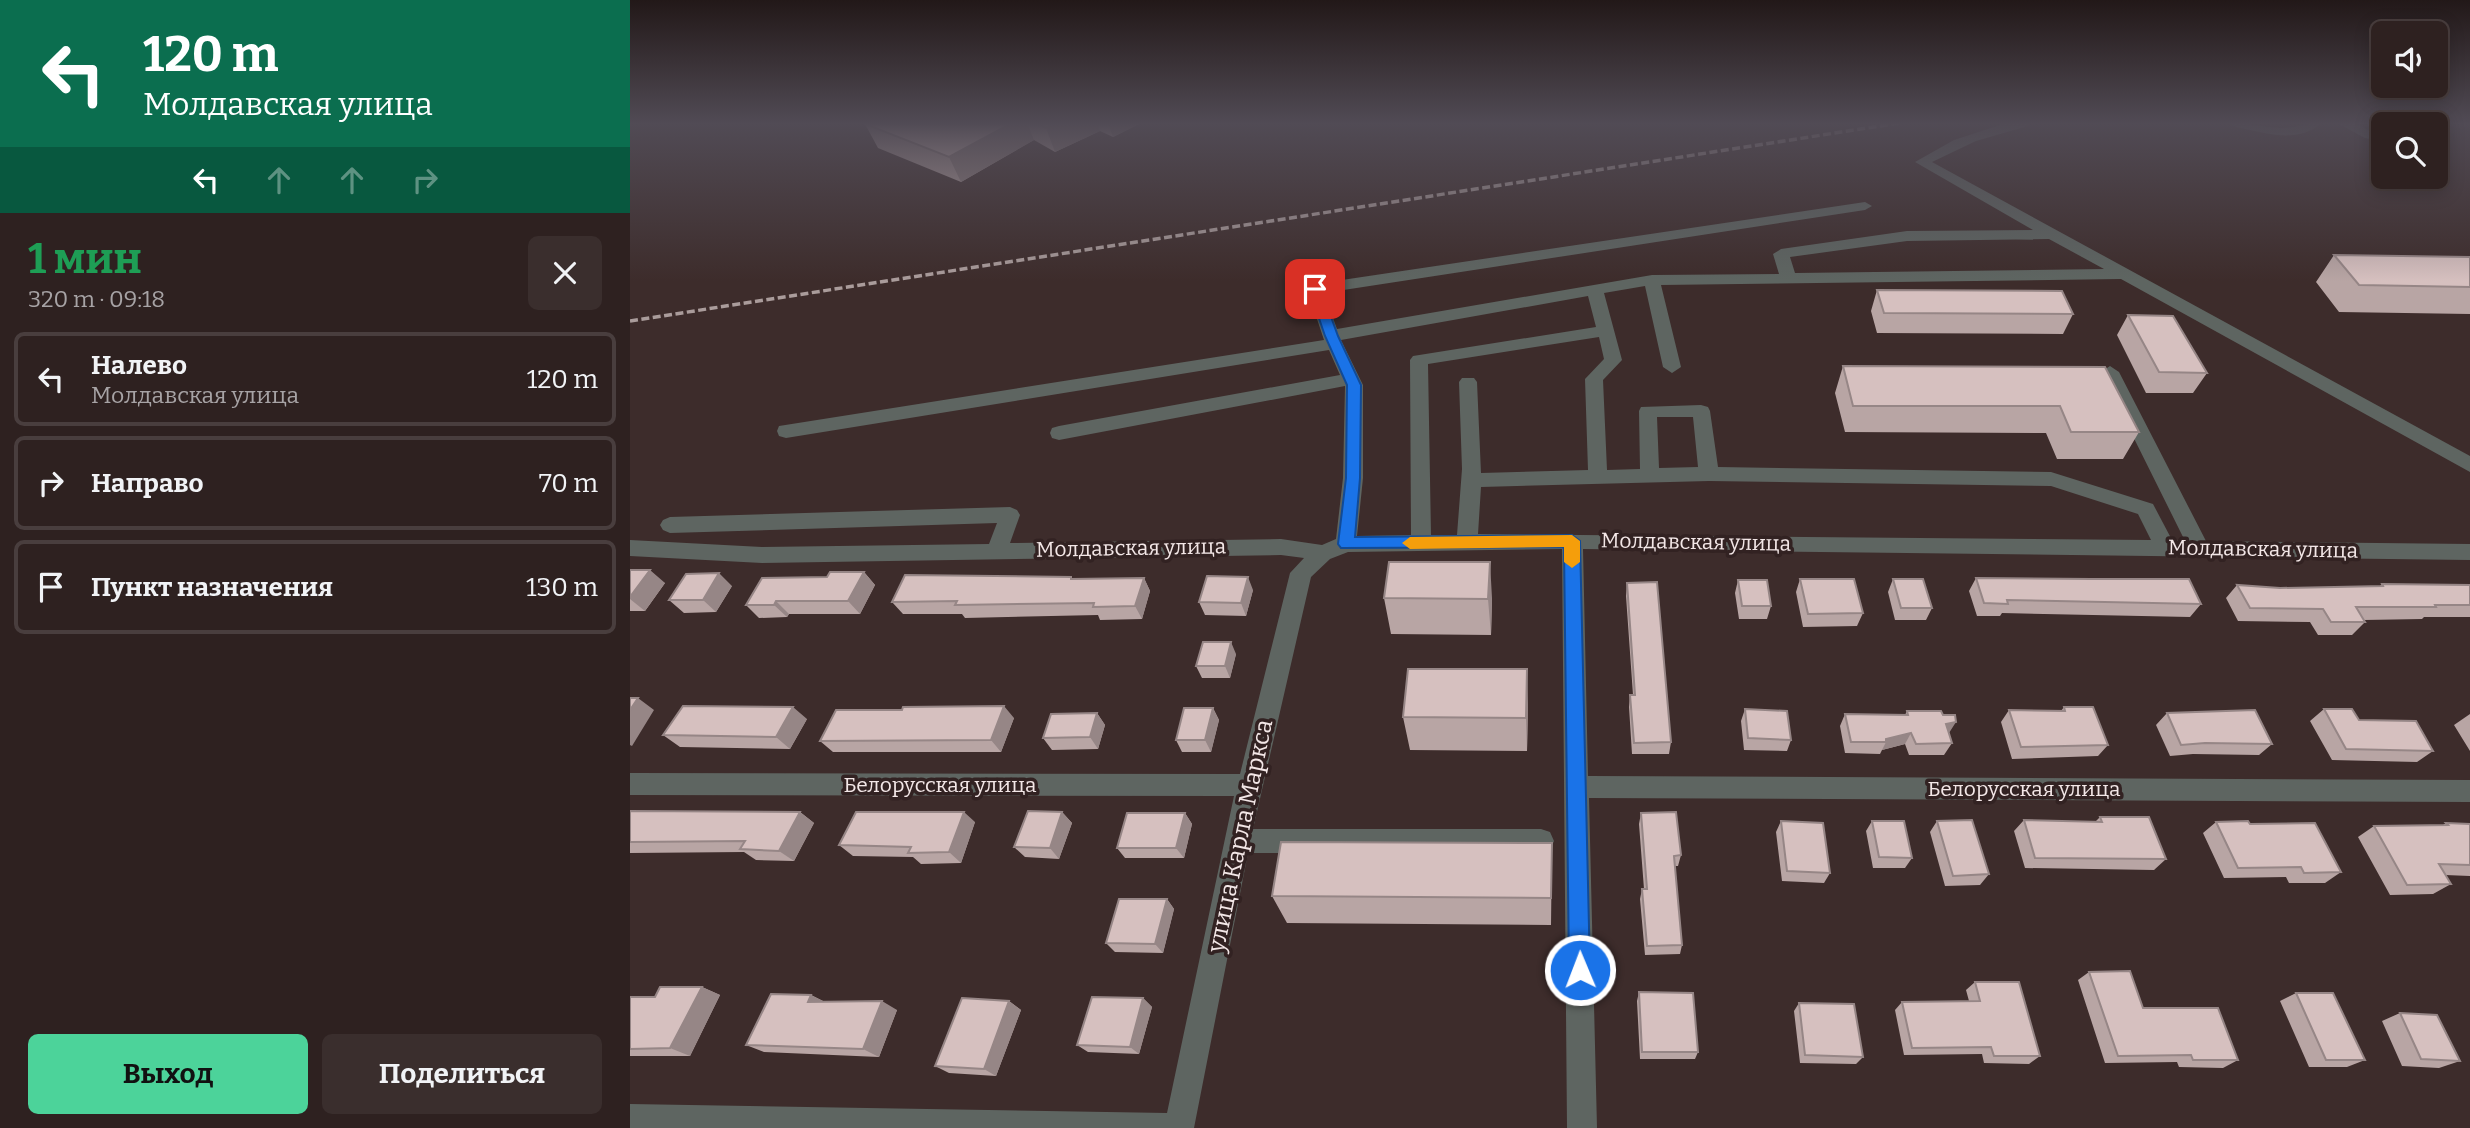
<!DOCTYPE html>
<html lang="ru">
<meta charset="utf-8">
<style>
body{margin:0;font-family:Bitter,serif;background:#3a2e2d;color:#f1f3f6;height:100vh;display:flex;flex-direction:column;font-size:26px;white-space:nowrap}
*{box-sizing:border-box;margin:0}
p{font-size:23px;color:#a7a3a5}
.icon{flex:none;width:38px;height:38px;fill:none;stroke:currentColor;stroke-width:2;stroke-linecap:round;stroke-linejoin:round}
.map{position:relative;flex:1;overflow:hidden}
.drawer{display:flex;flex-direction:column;background:#2e2120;width:630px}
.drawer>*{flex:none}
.top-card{background:#0b6e4f;color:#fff;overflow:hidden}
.controls{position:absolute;left:1741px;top:21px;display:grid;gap:14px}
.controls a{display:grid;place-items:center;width:77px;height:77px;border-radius:10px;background:#2e2120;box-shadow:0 4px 18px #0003,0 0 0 2px #493e3e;font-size:35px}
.pin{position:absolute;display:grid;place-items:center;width:60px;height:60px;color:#fff;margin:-30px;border-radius:14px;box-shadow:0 4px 10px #0006}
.me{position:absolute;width:77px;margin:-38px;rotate:359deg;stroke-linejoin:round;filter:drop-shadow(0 0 5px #0008)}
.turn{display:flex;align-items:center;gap:24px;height:147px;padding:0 28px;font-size:32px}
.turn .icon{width:91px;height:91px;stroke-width:2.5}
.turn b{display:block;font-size:49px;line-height:60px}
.lanes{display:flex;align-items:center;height:66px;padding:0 28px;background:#0003;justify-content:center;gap:35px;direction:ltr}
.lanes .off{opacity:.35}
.round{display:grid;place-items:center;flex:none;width:74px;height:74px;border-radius:10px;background:#3a2e2d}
.headline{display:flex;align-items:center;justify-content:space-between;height:119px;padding:0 28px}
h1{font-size:42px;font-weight:700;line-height:52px;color:#1e9e55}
.action{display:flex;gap:14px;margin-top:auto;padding:14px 28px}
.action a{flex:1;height:80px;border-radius:10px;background:#4cd39a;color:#111;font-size:28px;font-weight:700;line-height:80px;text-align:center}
.action a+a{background:#3a2e2d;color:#f1f3f6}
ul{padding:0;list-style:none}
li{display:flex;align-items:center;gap:21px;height:94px;margin:0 14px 10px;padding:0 14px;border:4px solid #493e3e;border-radius:10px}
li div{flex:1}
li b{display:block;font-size:26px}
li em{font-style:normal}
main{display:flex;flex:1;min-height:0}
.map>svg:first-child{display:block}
</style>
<main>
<section class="drawer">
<div class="top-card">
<div class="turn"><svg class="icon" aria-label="left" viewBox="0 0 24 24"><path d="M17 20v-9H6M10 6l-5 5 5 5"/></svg><div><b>120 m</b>Молдавская улица</div></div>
<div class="lanes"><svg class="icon" aria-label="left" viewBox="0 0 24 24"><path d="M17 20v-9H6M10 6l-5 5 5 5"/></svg><svg class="icon off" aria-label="ahead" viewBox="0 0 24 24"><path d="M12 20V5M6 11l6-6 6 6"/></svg><svg class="icon off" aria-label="ahead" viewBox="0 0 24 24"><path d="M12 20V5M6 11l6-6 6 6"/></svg><svg class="icon off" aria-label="right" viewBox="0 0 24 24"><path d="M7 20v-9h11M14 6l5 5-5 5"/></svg></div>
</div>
<div class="headline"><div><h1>1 мин</h1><p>320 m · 09:18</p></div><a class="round"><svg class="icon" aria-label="close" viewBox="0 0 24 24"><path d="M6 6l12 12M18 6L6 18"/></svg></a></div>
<ul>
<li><svg class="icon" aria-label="left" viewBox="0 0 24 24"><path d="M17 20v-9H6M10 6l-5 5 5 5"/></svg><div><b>Налево</b><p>Молдавская улица</p></div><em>120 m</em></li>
<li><svg class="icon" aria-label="right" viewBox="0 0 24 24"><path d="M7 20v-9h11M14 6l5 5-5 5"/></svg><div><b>Направо</b></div><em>70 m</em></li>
<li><svg class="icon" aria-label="arrive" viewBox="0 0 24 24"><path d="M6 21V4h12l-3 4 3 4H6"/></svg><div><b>Пункт назначения</b></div><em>130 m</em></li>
</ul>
<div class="action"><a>Выход</a><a>Поделиться</a></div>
</section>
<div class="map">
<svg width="1840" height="1128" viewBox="0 0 1840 1128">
<rect width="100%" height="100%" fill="#3d2c2b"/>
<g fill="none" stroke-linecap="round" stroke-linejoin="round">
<path fill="#5e6561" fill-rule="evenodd" d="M1376,123H1400L1398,126L1346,141L1302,162L1840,456V472L1491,279L1031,285L1051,367L1042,373L1033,367L1015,286L974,293L992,360L973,380L977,470L1010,469L1009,411L1011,407L1071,405L1078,407L1080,411L1088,467L1421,472L1523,504L1542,540L1555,541L1471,372L1480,366L1489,372L1576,541L1840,544V560L953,549L958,776L1840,780V802L959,798L967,1128H937L932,549L718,552L700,559L681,577L623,829H911L920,832L924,841L920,850L911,853H618L564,1128H0V1104L537,1113L604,796L0,795V773L610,774L660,573L674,558L651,555L132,563L0,556V540L132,547L359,544L367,523L40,533L33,530L30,525L33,520L40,517L380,507L387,510L390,515L380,543L651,539L692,545L706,539L713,478L715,386L429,440L422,438L420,433L422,428L429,426L710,375L699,350L156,438L149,436L147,431L149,426L694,340L677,289L685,284L1235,202L1242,206L1235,210L694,293L707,329L1022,275L1149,274L1143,254L1151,249L1277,231L1403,230L1285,162L1324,140ZM1419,239L1474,269L1165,273L1160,257L1277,241ZM958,296L966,327L783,356L780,360L781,535L727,536L733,478V385L711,340ZM969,337L974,359L955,379L958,470L851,473L847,382L844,378H832L829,382L832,469L827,535H801L798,364ZM1027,417H1063L1068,467L1029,468ZM1079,481L1421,486L1508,514L1521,540L848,534L851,487Z
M1599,123C1617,123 1634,127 1651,128C1665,128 1677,123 1691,123C1667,145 1633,132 1606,127Z
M1707,123H1725L1747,135L1740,139L1735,138Z"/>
<path stroke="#aa9c9b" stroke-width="3.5" stroke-dasharray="8 3.5" stroke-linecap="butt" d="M0,321L1269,123"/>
</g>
<path fill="#b8a5a4" d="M237,123H511L483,137L470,131L425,152L404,140L331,182L248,148L235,124Z
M1755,123H1813L1806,132V124H1754Z
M1754,125V140L1748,137V133Z
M1704,255L1840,257V314L1709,312L1686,282Z
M1247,290L1443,314L1433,334L1247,333L1241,311Z
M1498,315L1577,373L1563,393H1516L1487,335Z
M1213,366L1475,367L1509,432L1493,459H1427L1416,433L1215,432L1205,393Z
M0,570L35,583L15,611H0Z
M234,572L245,585L230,614H159L157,617L129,618L116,605L197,577Z
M514,578L520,591L512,619L470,620L468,615L335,618L332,614H273L262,602L443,579Z
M1346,578L1571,604L1560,617L1372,613L1370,616H1347L1339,591Z
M1170,579L1233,613L1227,626L1173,627L1166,592Z
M1263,579L1302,608L1296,620H1265L1258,592Z
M1108,580L1141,606L1137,619H1109L1105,593Z
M997,583L1041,742L1039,754H1002L999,707L1000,695H1003L996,596Z
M1752,584L1840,585V617H1794L1792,619L1734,620L1735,622L1722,635H1688L1680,622L1608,621L1596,598L1607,585L1650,588L1750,586Z
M102,586L86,612L54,613L39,600Z
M623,590L616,616L575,615L569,602Z
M754,598H862L861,635L761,634Z
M606,654L600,678H572L566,666Z
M898,703L897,751L780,750L773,717Z
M1434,707L1478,745L1468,756L1382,759L1371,722L1379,710L1431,711Z
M583,708L589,720L581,752H552L546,740Z
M1115,709L1161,740L1157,751L1114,750L1111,721Z
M1694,709L1729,720L1803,751L1787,762L1702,760L1680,721Z
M272,710L384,718L371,752H203L190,741Z
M1277,711L1313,715L1322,743L1314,755H1279L1275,744L1252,750L1250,754L1215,753L1210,726L1215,714L1275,715Z
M467,713L475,725L468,749L422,750L413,738Z
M1537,713L1642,744L1629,755L1563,754L1540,756L1526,725Z
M1840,714V751L1824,725Z
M177,719L160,749L50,747L33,735Z
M0,811L170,812L184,823L164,861L126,860L114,852L0,853Z
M432,812L442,823L429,859L395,857L384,847Z
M555,813L562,824L554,858H495L487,848Z
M1011,813L1051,855L1048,866H1045L1052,945L1050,954L1015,955L1010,899L1012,889H1014L1009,824Z
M1470,817L1536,859L1524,870L1395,868L1384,831L1394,820L1465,822Z
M1151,821L1200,873L1194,883L1152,881L1146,832Z
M1242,821L1282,858L1275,868H1243L1236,831Z
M1307,821L1359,874L1350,885L1315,886L1300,832Z
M345,822L331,863L291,864L283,857L223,856L209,845Z
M1586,822L1620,824L1711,872L1695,883H1659L1656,877L1594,878L1573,833Z
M1816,823L1840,824V876L1815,875L1821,884L1803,894L1760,895L1728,837L1744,826L1813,825Z
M922,843L921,925L657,923L642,896Z
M537,899L544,909L533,953L485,952L476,943Z
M1459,972L1513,1008L1608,1060L1593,1068L1549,1067L1547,1062L1475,1063L1448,980Z
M1345,982L1410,1056L1399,1064L1354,1063L1352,1054L1274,1055L1265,1010L1272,1002L1339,1001L1336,990Z
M72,987L90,995L60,1056H0V997H25Z
M1009,992L1068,1052L1065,1059H1010L1007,1001Z
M1666,993L1735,1060L1717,1067H1679L1650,1001Z
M181,995L195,1002L267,1010L249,1057L134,1052L116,1045Z
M513,998L522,1007L509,1054L458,1052L447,1045Z
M379,1001L391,1010L366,1076L319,1073L305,1066Z
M1169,1003L1233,1057L1226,1064L1170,1063L1164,1011Z
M1770,1013L1830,1061L1809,1068L1772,1066L1752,1021Z"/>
<path fill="#968686" d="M382,123H397L404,140L331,182L319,157Z
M427,123H468L470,131L425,152L416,128Z
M478,123H511L483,137Z
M1782,123H1813L1806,132V124H1781Z
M860,562L862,598L861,635L858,599Z
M20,570L35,583L15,611L0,599V597Z
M234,572L245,585L230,614L218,601Z
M89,573L102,586L86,612L73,600Z
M618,577L623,590L616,616L611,603Z
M514,578L520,591L512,619L505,606Z
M146,601L159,614L157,617L144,605Z
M601,642L606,654L600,678L595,666Z
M897,669L898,703L897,751L896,718Z
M8,698L24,710L2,746L0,745V710Z
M374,706L384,718L371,752L361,740Z
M163,707L177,719L160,749L146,737Z
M583,708L589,720L581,752L575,740Z
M467,713L475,725L468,749L460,737Z
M1326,722L1319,733L1316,724Z
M1281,733L1275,744L1252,750L1256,742V739Z
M170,812L184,823L164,861L149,851Z
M334,812L345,822L331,863L319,852Z
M432,812L442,823L429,859L420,848Z
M555,813L562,824L554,858L546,848Z
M537,899L544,909L533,953L525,944Z
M72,987L90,995L60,1056L40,1048Z
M181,995L197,1003L178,1002Z
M513,998L522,1007L509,1054L500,1047Z
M252,1001L267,1010L249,1057L233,1049Z
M379,1001L391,1010L366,1076L354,1069Z"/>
<path fill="#d6c0bf" stroke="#968686" stroke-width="2" d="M237,123H382L319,157L235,124Z
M406,123H427L416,128Z
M1704,255L1840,257V287L1729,285Z
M1247,290L1432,291L1443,314L1254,313Z
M1498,315L1543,316L1577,373L1529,372Z
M1213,366L1475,367L1509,432H1441L1430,406H1223Z
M759,562H860L858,599L754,598Z
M0,570H20L0,597Z
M200,572H234L218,601H146L144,605H116L132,578L197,577Z
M89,573L73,600H39L56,574Z
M275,575L441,577V579L514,578L505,606L463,607L464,603L325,605L327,601L262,602Z
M577,576L618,577L611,603L569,602Z
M1346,578L1461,579H1559L1571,604L1377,600L1378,604L1354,603Z
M1170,579H1224L1233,613L1178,614Z
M1263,579H1293L1302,608H1271Z
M1108,580H1137L1141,606H1112Z
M1027,582L1041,742L1004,743L1000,695H1005L997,583Z
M1752,584L1840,585V605H1805L1806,607H1726L1735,622H1701L1693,609L1620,608L1607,585L1650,588L1753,586Z
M573,642H601L595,666H566Z
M778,669H897L896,718L773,717Z
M0,698H8L0,710Z
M53,706L163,707L146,737L33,735Z
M374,706L361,740L190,741L206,710H272L273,707Z
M1434,707H1463L1478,745L1391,747L1379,710L1435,711Z
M554,708H583L575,740H546Z
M1115,709L1157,711L1161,740L1118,738Z
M1694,709H1722L1729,720L1786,721L1803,751L1716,749Z
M1625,710L1642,744L1575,743L1551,745L1537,713Z
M1277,711H1311L1313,715H1325L1326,722L1316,724L1322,743L1286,744L1281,733L1256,739V742H1221L1215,714L1278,715Z
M467,713L460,737L413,738L421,714Z
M0,811L170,812L149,851L110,849L115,841L0,842Z
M398,811L432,812L420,848L384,847Z
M226,812H334L319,852L278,853L281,847L209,845Z
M1046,812L1051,855L1044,856L1052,945L1017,946L1012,889H1017L1011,813Z
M497,813H555L546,848H487Z
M1470,817H1519L1536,859L1405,858L1394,820L1472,822Z
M1342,820L1359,874L1323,876L1307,821Z
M1151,821L1193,823L1200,873L1157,871Z
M1242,821H1274L1282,858L1249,857Z
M1618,821L1620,824L1685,823L1711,872L1674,873L1671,867L1608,868L1586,822Z
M1816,823L1840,824V865L1809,864L1821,884L1777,885L1744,826L1818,825Z
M651,842L922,843L921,898L642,896Z
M489,899H537L525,944L476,943Z
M1500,971L1513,1008H1588L1608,1060H1563L1561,1055L1488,1056L1459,972Z
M1345,982H1389L1410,1056H1364L1361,1047L1282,1048L1272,1002L1350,1001Z
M30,987H72L40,1048L0,1049V997H25Z
M1009,992L1063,993L1068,1052H1012Z
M1666,993H1703L1735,1060H1696Z
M141,994L181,995L178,1002L252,1001L233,1049L116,1045Z
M462,997L513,998L500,1047L447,1045Z
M332,998L379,1001L354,1069L305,1066Z
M1169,1003L1224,1004L1233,1057L1175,1055Z
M1770,1013L1807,1015L1830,1061L1791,1059Z"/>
<linearGradient id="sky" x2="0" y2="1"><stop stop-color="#221818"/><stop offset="0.44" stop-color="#514b55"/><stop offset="1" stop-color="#514b55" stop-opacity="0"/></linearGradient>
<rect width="1840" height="281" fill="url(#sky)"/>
<path fill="#1a73e8" stroke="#114b97" stroke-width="2" d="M685,285L691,289L708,336L731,385L730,478L725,537L942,535L950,541L960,970L957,978L950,981L942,978L939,970L934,547L711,548L708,544L716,478L717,385L695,336L679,289Z"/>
<path fill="#f59e0b" d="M942,535L950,541V562L942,568L934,562V547L780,549L772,543L780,537Z"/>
<g text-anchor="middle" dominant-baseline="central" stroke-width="7" stroke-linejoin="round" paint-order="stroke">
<g font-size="21" fill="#f3e7e7" stroke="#322222">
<text transform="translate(1066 542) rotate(1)">Молдавская улица</text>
<text transform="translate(501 548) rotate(-1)">Молдавская улица</text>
<text transform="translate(1633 549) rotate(1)">Молдавская улица</text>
<text x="310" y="785">Белорусская улица</text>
<text x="1394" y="789">Белорусская улица</text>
</g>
<g font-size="24" fill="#f3e7e7" stroke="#322222">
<text transform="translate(610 836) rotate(-78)">улица Карла Маркса</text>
</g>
</g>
</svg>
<div class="controls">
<a><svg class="icon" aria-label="sound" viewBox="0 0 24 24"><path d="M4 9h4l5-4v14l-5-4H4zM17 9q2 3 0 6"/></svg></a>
<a><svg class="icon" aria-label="search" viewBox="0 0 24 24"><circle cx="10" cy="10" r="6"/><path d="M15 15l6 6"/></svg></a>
</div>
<div class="pin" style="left:685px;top:289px;background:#d93025"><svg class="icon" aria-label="arrive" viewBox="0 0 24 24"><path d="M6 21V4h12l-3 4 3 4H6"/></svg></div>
<svg class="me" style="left:950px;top:970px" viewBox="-20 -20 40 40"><circle r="17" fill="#1a73e8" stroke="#fff" stroke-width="3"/><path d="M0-11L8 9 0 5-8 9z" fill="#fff"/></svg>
</div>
</main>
